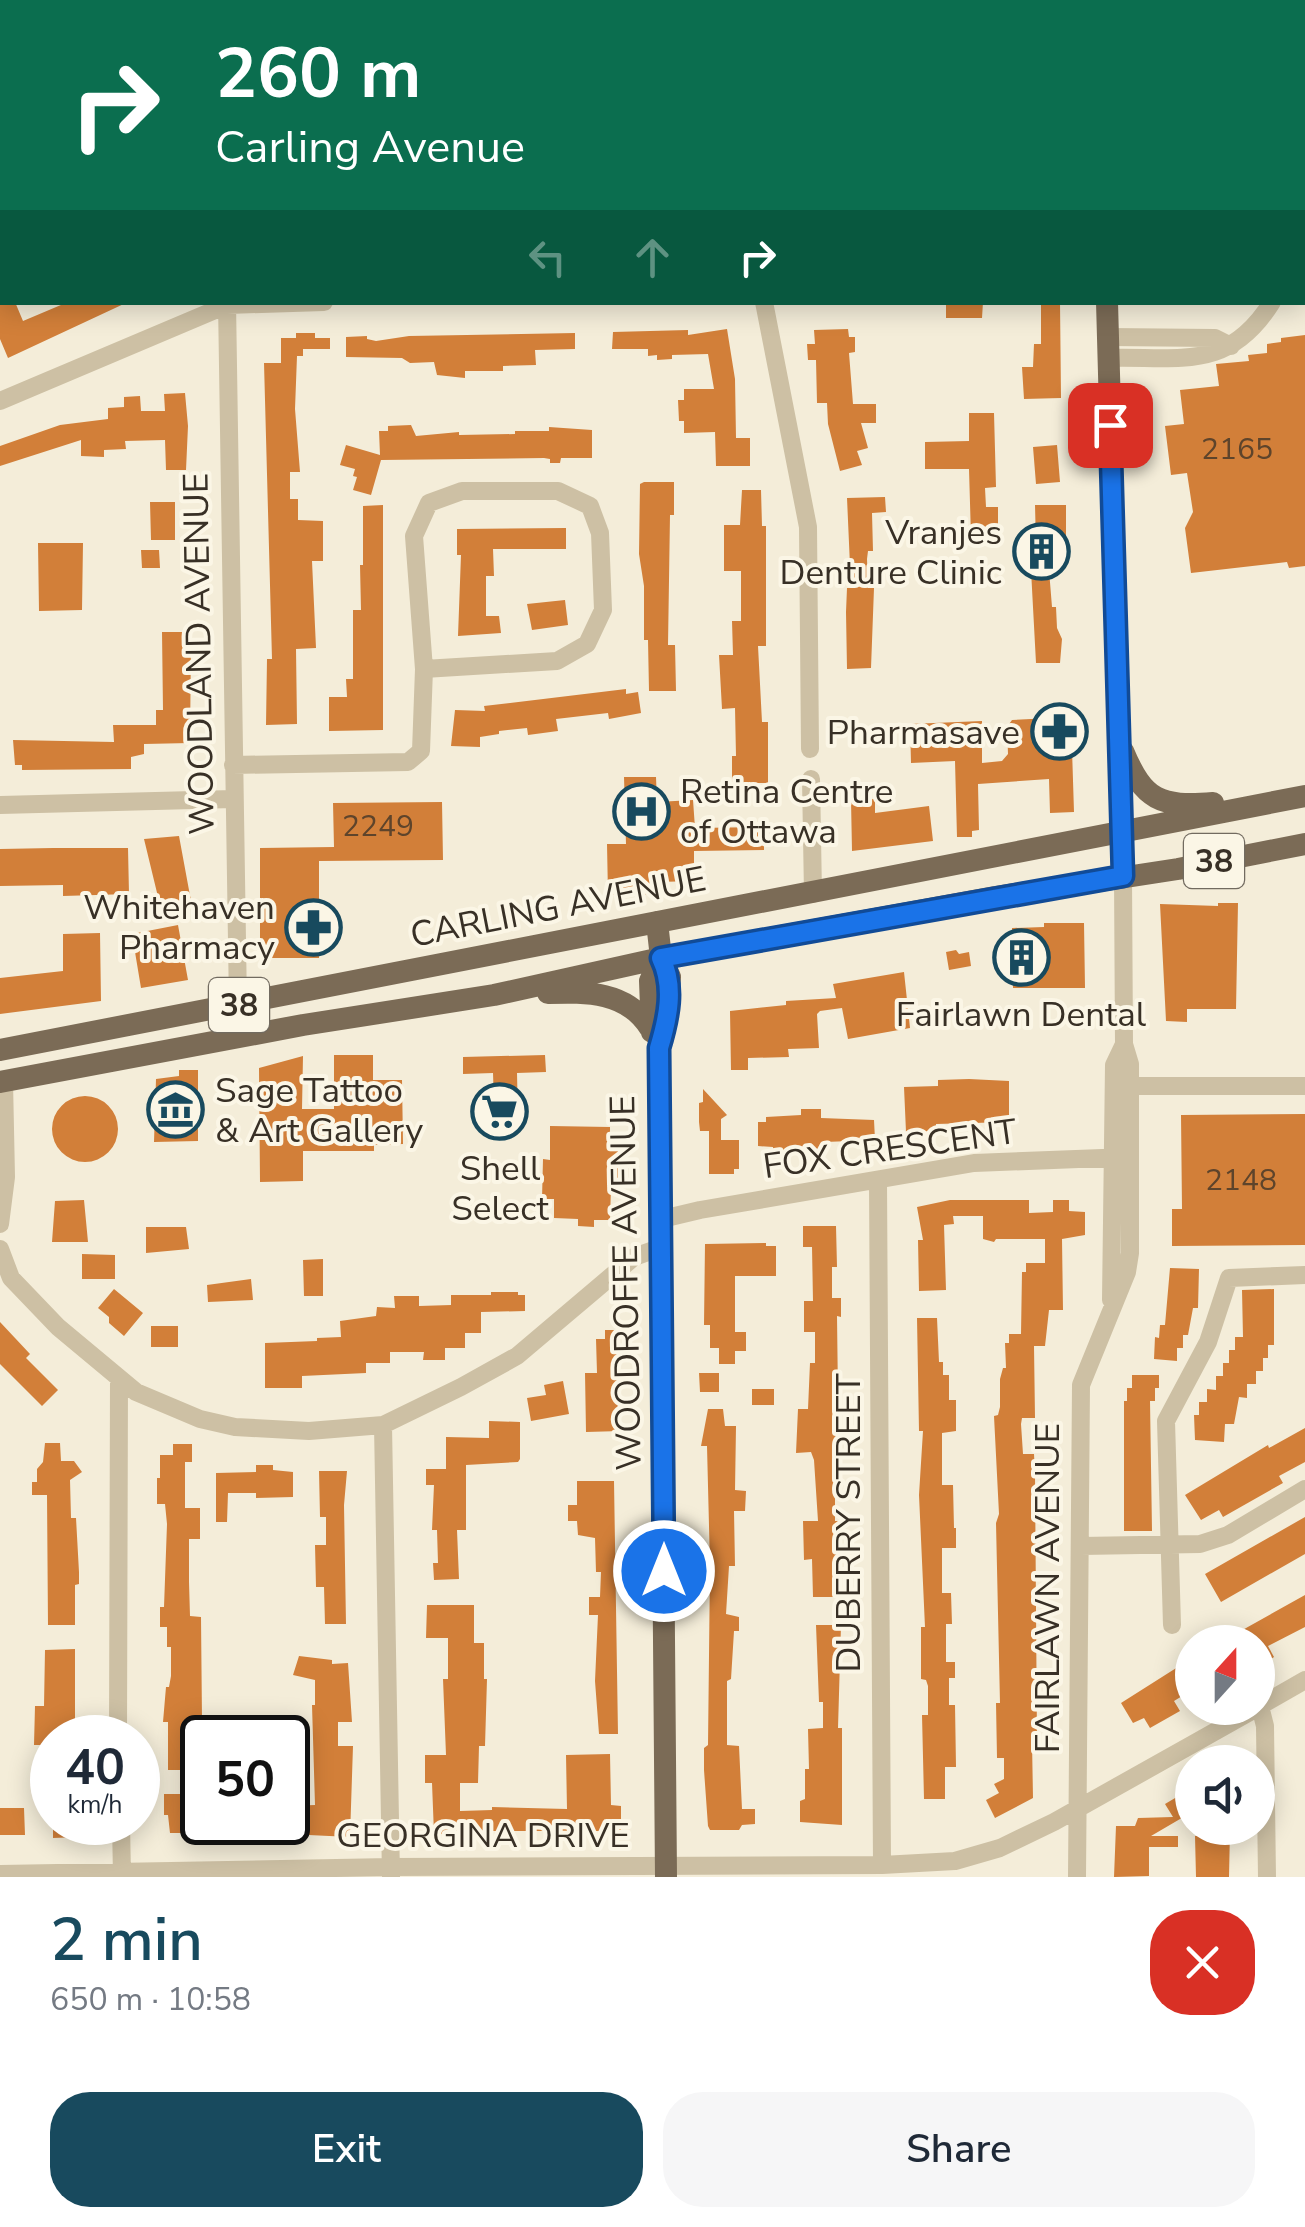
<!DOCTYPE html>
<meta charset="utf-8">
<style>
body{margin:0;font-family:"Nunito Sans",sans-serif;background:#f6f6f7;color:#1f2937;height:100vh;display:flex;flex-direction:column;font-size:38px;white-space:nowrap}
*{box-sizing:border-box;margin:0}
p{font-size:32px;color:#747a83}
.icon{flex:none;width:55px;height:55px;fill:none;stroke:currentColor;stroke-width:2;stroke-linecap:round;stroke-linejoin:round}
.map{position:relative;height:1877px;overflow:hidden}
.sheet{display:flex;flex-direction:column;background:#fff;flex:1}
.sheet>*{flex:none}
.hud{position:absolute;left:0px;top:0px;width:1305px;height:305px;box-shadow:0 5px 25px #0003;background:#0b6e4f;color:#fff;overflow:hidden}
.needle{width:65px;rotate:21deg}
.tools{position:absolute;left:1175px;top:1625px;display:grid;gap:20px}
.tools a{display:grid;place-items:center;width:100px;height:100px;border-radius:50%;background:#fff;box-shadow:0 5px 25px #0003;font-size:50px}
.speed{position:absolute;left:30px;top:1715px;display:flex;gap:20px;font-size:50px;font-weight:700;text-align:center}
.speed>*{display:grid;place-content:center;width:130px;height:130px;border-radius:50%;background:#fff;box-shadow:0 5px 25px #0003;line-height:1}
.speed small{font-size:25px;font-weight:400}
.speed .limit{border:5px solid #111;border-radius:15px;background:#fff;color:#111}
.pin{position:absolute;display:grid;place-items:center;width:85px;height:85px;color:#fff;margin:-42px;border-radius:20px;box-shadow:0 5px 15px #0006}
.me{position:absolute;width:110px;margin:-55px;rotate:0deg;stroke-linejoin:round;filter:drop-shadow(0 0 8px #0008)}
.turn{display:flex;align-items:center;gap:35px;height:210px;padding:0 50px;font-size:45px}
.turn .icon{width:130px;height:130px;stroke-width:2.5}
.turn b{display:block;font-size:70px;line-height:85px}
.lanes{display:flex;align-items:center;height:95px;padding:0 50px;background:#0003;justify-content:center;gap:50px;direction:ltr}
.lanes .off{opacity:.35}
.round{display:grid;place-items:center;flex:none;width:105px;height:105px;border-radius:40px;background:#f6f6f7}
.summary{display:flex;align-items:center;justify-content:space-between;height:170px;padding:0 50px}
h1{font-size:60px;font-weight:600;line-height:75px;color:#184a5e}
.action{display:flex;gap:20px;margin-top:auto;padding:20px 50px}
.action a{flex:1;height:115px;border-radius:40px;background:#184a5e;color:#fff;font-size:40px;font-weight:600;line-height:115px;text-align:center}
.action a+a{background:#f6f6f7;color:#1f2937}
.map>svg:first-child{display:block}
</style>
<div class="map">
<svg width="1305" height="1877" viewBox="0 0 1305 1877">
<rect width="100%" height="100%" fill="#f4edd9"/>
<path fill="#d27f39" d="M0,302H15L23,321L68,302H128L8,358L0,339Z
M946,302H983L982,318H946Z
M1041,302H1060L1061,398L1024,399L1022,367H1033L1034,344H1041Z
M727,329L735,379L736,438H750V466H716L715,432L684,433V421H679L678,400H684V389H714L708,354L672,355V359L657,360V355L648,356V349H612L613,332L688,330V335Z
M848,329L849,337H855V352L849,353L853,404H876V423H861L868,448L857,451L862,465L840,471L828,424L827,403H817L816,360H808L807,344H815L814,330Z
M296,333H315V338H330V349H303V356H297L295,409L300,472H290V499H298V520L323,521V561H312L316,648L296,649L297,724L266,725L267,659H272L264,363H281V338H296Z
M575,333V349L535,350L536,365L503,366V371H465V378L437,375L434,362L410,363L402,358L346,357V337L367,336V339L376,341L409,336Z
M1305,335V566L1289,568L1287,562L1191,573L1185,528L1193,512L1187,473L1171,475L1165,426L1184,424L1180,390L1219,386L1216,364L1249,361L1248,355L1267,353V344L1281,342V338Z
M185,393L188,426L186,470H166L165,440L125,441L126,449L104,450V457L81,456V440L0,466V446L60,425L108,419V408L124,407V397L140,396L141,411H165L164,394Z
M969,413H994L996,487L985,488L986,507H998V537H971L969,469H925V442L969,441Z
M411,425L416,436L459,432V435L515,434V431H549V427L592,430V458H561L560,463H550V459L544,458L381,460L371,495L353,490L357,477L353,476L355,469L340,465L346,445L380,455L379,431H388V426Z
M1057,445L1060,482L1036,484L1033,447Z
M644,482H674V515H670L668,645H675L676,691H649L648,640H644V586L639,554L640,484Z
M742,490H761L762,526H766V646H758L762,722H768V783H732V756H736L735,708L722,709L719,655H733L732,621H741V571H724V525H740Z
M885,497L886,512L872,513L873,551H868L867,559L868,588H874L871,668L847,669L846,612L847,588H851L847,498Z
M150,502H175V540H151Z
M383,505V730L329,731V697H347L346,679H353V610H361L360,565H363V506Z
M1035,505H1066V539H1058V571L1049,570L1052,607H1056L1057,628L1062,639L1060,663H1036L1031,570L1029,559H1024V545H1036Z
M566,528V549H493L494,576H486V616H499L501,633L458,636L461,555H457V529Z
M38,543H83L82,610L39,611Z
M141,550H159L160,568H142Z
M565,600L568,625L532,630L527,604Z
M162,632H186V640L191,639L190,743L144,744V754L131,757V769L22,770V765H15L13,740L114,742L113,725H156V710H163Z
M626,689V694L638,692L641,713L609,719L608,713L556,719L558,731L528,735L527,728L499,731V734L480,737V747L451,746L455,710L485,711L484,706Z
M1071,717L1074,812L1050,813L1049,779L978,784L979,830L972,831V837H957L955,761L911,763L910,724L982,721V763L1002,761L1008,754L1007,727L1012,720Z
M624,777H656L657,802L693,800L695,828L764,827V850L694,851V881L659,882L660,894L608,895L607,844H626Z
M875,799V813L929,806L933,841L852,851L851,800Z
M442,802L443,860L319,861V958H260V848L334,847L333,803Z
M179,836L191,901H159L144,839Z
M53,848H128L129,894L63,896V885L0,886V849Z
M1218,903H1238L1236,1009H1187V1022L1166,1021L1160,904L1218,906Z
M1044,923H1084L1085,988H1013L1012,928L1044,927Z
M178,925L188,980L141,988L132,934Z
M100,933L101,1001L0,1014V978L63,971V934Z
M956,950L959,954L969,952L971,966L949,970L946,952Z
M904,972L910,1028L848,1039L842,1008L820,1011L817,1014L819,1048L788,1049L789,1057L748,1058V1070H731L730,1011L786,1005V1001L836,998L833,984Z
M334,1055H373V1080H402L403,1144L374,1145V1151H303V1181L260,1182L259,1068L303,1056L302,1109H334Z
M545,1055L546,1072L517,1073L518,1120L483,1122V1104L494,1103L493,1073L463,1074V1057Z
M179,1070H198V1141L154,1142L156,1079L179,1076Z
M969,1079L1009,1081V1122L936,1124V1131L906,1132L904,1087L938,1086V1080Z
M703,1089L727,1115L721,1119V1140H739V1169H734V1174H709V1131H700L699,1122V1103L703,1102Z
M52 1129a33 33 0 1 1 66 0a33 33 0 1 1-66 0Z
M801,1109H821V1118L874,1120L875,1140L825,1142V1150H790V1157H773V1147L758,1146V1122H766V1117L801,1115Z
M1305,1114V1245L1172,1246V1209H1182L1181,1115Z
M550,1126L610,1127V1150H618V1187H611L610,1220H594V1227L578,1226V1219L554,1218V1199H542L543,1159L550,1160Z
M84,1200L88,1242H52L55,1201Z
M950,1200H1029V1213L1053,1212V1200H1069V1211L1085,1212V1235L1062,1239L1063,1310H1049L1045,1346H1034L1035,1418H1022L1021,1424L1023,1454H1034L1035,1474L1037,1741H1032L1033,1798L995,1818L986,1800L999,1793L994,1784L1004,1779V1758H997L996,1703H1000L996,1523L999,1514L994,1416L998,1415L1000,1407V1379L1003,1368H1006L1005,1343H1009V1334H1021L1022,1272H1026V1263H1045V1239H996L994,1242L983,1239V1216H953L954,1224L944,1225L946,1290L919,1291L918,1240H923L917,1207Z
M803,1226H836L837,1267H832V1298H841V1317L837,1316L839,1478H835V1521H839L840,1597H813L812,1559L804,1560L803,1521H818L814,1460L811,1452L796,1453L798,1409H808L810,1363H815V1332H804V1301H813L812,1247H803Z
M146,1227H186L189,1249L146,1253Z
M766,1243V1246H776V1276H735V1332H746V1351H735V1364H719V1348H710V1325H704L705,1244Z
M82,1254L115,1255V1279H82Z
M323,1259V1296H304L303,1260Z
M1170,1268L1199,1269L1198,1308H1193L1188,1335H1183V1348H1177V1361L1154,1359L1155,1337L1159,1338L1160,1325H1165Z
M251,1279L253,1300L208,1302L207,1285Z
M114,1289L143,1313L124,1336L109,1323V1317L98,1308Z
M1274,1289V1345H1268V1358H1263V1371H1256V1384H1247V1398L1239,1397L1234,1424H1225L1224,1442L1195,1440L1194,1415H1199V1402H1207V1389L1216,1390V1376H1223V1363H1229V1350H1235V1337H1243L1242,1290Z
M491,1292H518V1295H525V1311L481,1312V1333H465V1348H445V1360H423L424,1352H390V1363H366V1373L302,1376V1388H265V1343L317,1341V1338L341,1337L340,1321L376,1316L377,1307L395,1308L394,1296H419V1306L451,1305V1295H491Z
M917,1318H937L939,1362H943V1375H949V1400H956V1431L942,1433V1485H953L954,1528H956V1548H942V1593H951L952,1624H946V1662H955V1678H949V1705H955L956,1767H945V1799H924L922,1715H928V1686L926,1680L921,1679V1627H925L919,1495L923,1431H919Z
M0,1322L30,1354L26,1358L58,1390L42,1406L0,1364Z
M151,1326H178V1347H151Z
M605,1330H619L621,1431L586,1432L585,1373H597L596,1339H605Z
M699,1373H719V1392H700Z
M1132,1375H1159V1388H1155V1401H1150L1152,1531H1124V1401H1127V1388H1132Z
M563,1381L569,1414L531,1421L527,1398L546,1395L544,1385Z
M752,1389H774V1405H752Z
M708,1409H723L725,1426H736L735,1490L746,1491L745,1511H734L735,1566H729L726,1614L739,1617V1631H734L731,1679L727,1681V1745L739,1746L742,1809H755V1824L742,1825L739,1830H710L708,1826L704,1770V1748L708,1745L710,1566L707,1446H701Z
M489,1421L520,1422V1459L518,1462L466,1465V1530H457L459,1579L434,1580L433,1563H438L437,1530H432L434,1485H426V1469H446V1437L489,1438Z
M1305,1428V1462L1279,1476L1283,1483L1223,1517L1219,1510L1201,1520L1185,1495L1268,1445L1269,1448Z
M45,1443H60L61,1461H74L82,1472L70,1480L71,1518H76L79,1572V1584L75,1585V1625H48L47,1495H32V1482H37V1469L43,1462Z
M173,1444H192V1462H185V1508H200V1539H189V1582L190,1616L201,1617L202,1721L192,1722L190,1770H168V1722H163L166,1687H169L171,1676V1647H167V1627H160V1607H164L167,1524L165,1504H157V1478H160V1455H173Z
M256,1465H273V1470L293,1472V1497L256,1498V1493H228L227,1522H216V1473L256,1472Z
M319,1471H347L344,1505L346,1624H325L324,1587H316L315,1545H326V1517H320Z
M577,1481H614L618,1734H599L595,1681L598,1615H589V1597H600L601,1572H596L595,1538L578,1535L577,1521H568V1505H577Z
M1305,1517V1554L1221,1602L1205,1574Z
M1305,1595V1627L1268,1646L1274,1657L1258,1667V1642H1221Z
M427,1605H474V1643H484V1679H487L485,1746H479L478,1783H460V1811L492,1810V1807L567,1809L566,1755L610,1754L611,1805L621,1806V1831H460V1834H434L432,1783H425V1755H446L443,1679H448V1638H426Z
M816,1625H841L838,1728H842V1825L800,1822V1801L805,1799V1769H809L808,1729L823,1728V1702H819Z
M75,1649V1738H52V1745H34L35,1706H44L45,1650Z
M299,1656L332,1660V1664L348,1663L352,1722H338V1746H353L350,1837L288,1834V1806L315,1805L312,1705H315V1680L293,1675Z
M1192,1658V1690L1174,1701L1180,1711L1150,1728L1144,1718L1133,1723L1121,1703Z
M1192,1788V1812L1151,1836H1178V1847H1149V1876L1114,1877L1116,1826H1135L1138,1818L1173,1817L1165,1804Z
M164,1794H192V1820H202V1833H170L168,1815H164Z
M0,1808H24L25,1835H0Z
M53,1822H79V1837L53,1838Z
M1215,1829L1230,1830L1229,1877H1196L1195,1836H1215Z"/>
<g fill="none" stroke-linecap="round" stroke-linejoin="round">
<path stroke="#cdc0a4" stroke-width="18" d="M224,0V2
M750,0V2
M898,0V2
M1302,248L1305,244
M227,302L238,1005
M764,302L808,527L810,749
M1108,337L1215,338L1231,346
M1108,358C1181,356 1228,372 1272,302
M0,401L227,305L324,302
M233,765L408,762L421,751L424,669L414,536L429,503L462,491H558L590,506L600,533L603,610L587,644L557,661L424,669
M811,779L813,894
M0,805L233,799
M1121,1086H1305
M878,1181L882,1865
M662,1219L700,1210L974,1163L1129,1157
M0,1224L6,1177L4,1081
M0,1249L11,1278L58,1327L136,1392L200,1419L235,1427L309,1431L383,1425L461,1387L517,1356L634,1257L662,1247
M1111,1300L1114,1065L1124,1044
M383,1425L391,1877
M1081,1546L1200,1544L1228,1535L1305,1489
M1172,1625L1166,1421L1208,1342L1229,1278L1305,1275
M1260,1706L1265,1726L1267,1877
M1258,1707L1305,1680
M118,1738L119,1379
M121,1822L122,1877
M0,1874L391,1867L882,1865L955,1861L1000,1848L1054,1822L1257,1708
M1077,1877L1081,1385L1127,1272L1130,1253V1064L1124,1044L1123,876"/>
<path stroke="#7b6b56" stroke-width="22" d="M1113,2L1114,0
M1107,302L1123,876
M1123,751C1144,801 1160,807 1213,803
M657,922L661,958L670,977L666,1025L659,1048L666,1877
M548,993C587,992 627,991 650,1028
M652,1032L650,981L661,958
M0,1050L1305,796
M0,1082L303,1025L494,995L661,958L995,897L1178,869L1305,844"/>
</g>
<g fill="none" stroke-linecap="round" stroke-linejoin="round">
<defs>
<path id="route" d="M664,1571L659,1048C668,1018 675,987 661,958L1123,876L1110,425"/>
</defs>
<use href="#route" stroke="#114b97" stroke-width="25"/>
<use href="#route" stroke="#1a73e8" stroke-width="18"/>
</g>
<defs>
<symbol id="building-ring" viewBox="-11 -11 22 22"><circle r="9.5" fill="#fbf6e6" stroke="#184a5e" stroke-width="1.5"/><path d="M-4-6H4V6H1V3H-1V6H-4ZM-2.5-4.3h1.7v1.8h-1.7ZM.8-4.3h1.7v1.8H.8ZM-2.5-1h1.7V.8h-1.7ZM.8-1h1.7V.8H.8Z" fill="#184a5e"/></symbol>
<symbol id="pharmacy-ring" viewBox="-11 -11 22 22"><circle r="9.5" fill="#fbf6e6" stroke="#184a5e" stroke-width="1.5"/><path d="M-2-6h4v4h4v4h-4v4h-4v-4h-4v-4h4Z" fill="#184a5e"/></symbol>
<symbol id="hospital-ring" viewBox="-11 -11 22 22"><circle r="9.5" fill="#fbf6e6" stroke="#184a5e" stroke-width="1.5"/><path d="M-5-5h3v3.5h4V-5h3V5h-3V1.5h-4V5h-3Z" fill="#184a5e"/></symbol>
<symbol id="museum-ring" viewBox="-11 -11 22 22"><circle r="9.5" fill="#fbf6e6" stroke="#184a5e" stroke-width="1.5"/><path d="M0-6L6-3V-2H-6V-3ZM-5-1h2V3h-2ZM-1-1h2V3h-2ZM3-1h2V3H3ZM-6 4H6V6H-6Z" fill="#184a5e"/></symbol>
<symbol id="supermarket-ring" viewBox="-11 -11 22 22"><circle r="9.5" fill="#fbf6e6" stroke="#184a5e" stroke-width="1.5"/><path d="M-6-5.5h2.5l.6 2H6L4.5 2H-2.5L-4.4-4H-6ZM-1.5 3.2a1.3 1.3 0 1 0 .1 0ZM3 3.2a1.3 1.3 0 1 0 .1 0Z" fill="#184a5e"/></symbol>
</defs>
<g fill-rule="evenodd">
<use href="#building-ring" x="1010" y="520" width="63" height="63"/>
<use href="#pharmacy-ring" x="1028" y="700" width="63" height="63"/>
<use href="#hospital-ring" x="610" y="780" width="63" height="63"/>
<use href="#pharmacy-ring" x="282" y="896" width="63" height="63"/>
<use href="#building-ring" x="990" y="926" width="63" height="63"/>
<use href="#museum-ring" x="144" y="1078" width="63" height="63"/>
<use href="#supermarket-ring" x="468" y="1080" width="63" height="63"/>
</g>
<g text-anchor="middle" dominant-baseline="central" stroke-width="8" stroke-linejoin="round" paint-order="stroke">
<g font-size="30" fill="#5e442b">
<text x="1237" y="449">2165</text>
<text x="378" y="826">2249</text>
<text x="1241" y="1180">2148</text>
</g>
<g fill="#fbf6e6" stroke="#726b60" stroke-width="2.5">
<rect x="1184" y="834" width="60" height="54" rx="8"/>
<rect x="209" y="978" width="60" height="54" rx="8"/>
</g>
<g font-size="32" font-weight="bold" fill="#383026">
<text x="1214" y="861">38</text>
<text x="239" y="1005">38</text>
</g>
<g font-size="35" fill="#383026" stroke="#fbf6e6" text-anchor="end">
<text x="1002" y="532">Vranjes<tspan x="1002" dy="40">Denture Clinic</tspan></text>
<text x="1020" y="732">Pharmasave</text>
<text x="680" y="791" text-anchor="start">Retina Centre<tspan x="680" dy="40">of Ottawa</tspan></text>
<text x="275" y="907">Whitehaven<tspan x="275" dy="40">Pharmacy</tspan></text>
<text x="1021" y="1014" text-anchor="middle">Fairlawn Dental</text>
<text x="215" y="1090" text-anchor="start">Sage Tattoo<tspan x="215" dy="40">&amp; Art Gallery</tspan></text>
<text x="500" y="1168" text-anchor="middle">Shell<tspan x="500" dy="40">Select</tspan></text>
</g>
<g font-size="35" fill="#383026" stroke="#fbf6e6">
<text transform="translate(199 654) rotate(-91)">WOODLAND AVENUE</text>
<text transform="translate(558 907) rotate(-11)">CARLING AVENUE</text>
<text transform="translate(890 1149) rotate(-8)">FOX CRESCENT</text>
<text transform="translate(626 1283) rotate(-91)">WOODROFFE AVENUE</text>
<text transform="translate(848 1523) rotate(-90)">DUBERRY STREET</text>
<text transform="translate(1047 1588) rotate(-90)">FAIRLAWN AVENUE</text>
<text x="483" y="1835">GEORGINA DRIVE</text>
</g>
</g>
</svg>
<div class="tools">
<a><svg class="needle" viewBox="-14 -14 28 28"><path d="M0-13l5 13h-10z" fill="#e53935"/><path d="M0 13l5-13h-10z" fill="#747a83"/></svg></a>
<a><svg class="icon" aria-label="sound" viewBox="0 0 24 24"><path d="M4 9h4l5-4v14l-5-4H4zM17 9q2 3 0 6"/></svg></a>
</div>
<div class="speed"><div>40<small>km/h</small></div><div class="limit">50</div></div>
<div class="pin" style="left:1110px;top:425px;background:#d93025"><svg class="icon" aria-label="arrive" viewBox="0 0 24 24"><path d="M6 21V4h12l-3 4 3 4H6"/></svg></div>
<svg class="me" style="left:664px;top:1571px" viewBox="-20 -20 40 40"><circle r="17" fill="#1a73e8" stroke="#fff" stroke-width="3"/><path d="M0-11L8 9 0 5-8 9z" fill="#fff"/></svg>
<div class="hud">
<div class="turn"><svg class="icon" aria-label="right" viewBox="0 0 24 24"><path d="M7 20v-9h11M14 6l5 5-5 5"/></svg><div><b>260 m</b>Carling Avenue</div></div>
<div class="lanes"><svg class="icon off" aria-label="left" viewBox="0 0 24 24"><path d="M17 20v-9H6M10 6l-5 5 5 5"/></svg><svg class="icon off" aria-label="ahead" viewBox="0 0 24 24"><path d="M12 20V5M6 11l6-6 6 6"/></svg><svg class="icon" aria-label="right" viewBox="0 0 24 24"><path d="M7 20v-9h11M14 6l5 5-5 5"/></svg></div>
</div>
</div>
<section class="sheet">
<div class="summary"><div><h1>2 min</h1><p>650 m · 10:58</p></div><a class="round" style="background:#d93025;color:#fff"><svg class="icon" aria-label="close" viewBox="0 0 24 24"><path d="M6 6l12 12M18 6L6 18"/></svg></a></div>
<div class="action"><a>Exit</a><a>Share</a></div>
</section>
